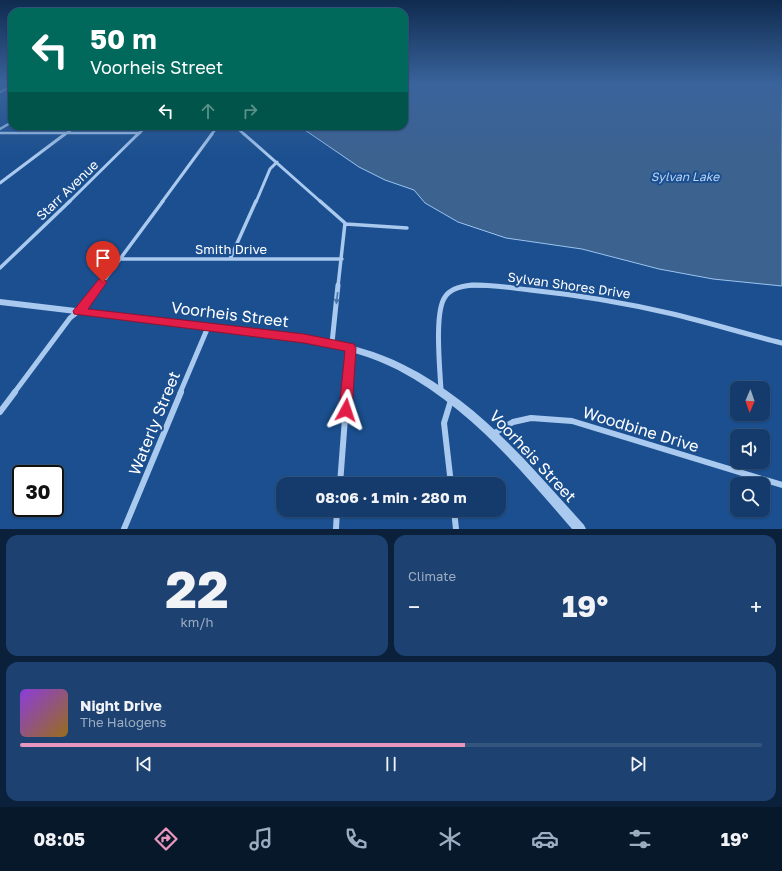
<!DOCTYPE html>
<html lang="en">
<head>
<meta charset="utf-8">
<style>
	body { margin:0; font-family:"Golos Text",sans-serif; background:#1d4271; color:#f1f3f6; height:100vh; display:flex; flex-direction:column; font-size:15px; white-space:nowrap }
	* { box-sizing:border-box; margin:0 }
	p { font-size:13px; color:#9dadc1 }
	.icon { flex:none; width:22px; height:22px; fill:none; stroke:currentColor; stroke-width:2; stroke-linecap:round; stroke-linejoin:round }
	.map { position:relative; height:529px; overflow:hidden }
	.sheet { display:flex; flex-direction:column; gap:6px; padding:6px; background:#0b203b; flex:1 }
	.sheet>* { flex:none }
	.hud { position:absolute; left:8px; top:8px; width:400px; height:122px; border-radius:12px; box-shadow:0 1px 3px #0004,0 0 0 1px #33557e; background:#00695c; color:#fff; overflow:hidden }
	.needle { width:26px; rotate:182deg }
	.controls { position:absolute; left:730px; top:381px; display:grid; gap:8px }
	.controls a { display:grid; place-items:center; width:40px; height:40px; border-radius:8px; background:#143b6b; box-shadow:0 1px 3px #0004,0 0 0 1px #33557e; font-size:20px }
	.speed { position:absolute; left:12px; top:465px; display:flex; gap:8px; font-size:20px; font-weight:700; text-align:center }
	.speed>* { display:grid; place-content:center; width:52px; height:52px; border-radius:50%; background:#143b6b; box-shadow:0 1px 3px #0004,0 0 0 1px #33557e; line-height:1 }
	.speed .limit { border:2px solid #111; border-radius:6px; background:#fff; color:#111 }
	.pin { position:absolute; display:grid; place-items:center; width:34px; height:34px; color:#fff; margin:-41px -17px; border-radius:50% 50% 50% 0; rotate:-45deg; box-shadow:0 0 4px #0007 }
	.pin .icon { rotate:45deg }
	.me { position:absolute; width:44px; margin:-22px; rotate:5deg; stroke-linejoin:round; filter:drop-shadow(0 0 3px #0008) }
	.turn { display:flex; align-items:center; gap:14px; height:84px; padding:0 16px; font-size:18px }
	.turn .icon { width:52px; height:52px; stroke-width:2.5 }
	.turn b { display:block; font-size:28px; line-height:34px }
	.lanes { display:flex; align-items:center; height:38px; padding:0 16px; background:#0003; justify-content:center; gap:20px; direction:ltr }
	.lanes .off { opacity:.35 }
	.big { font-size:30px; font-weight:700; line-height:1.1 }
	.sheet .card { flex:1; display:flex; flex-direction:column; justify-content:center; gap:6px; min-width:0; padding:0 14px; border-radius:12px; background:#1d4271 }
	.sheet .dial { align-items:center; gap:0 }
	.dial b { font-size:52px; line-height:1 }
	.song { display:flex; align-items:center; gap:12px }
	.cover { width:48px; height:48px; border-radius:6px; background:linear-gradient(135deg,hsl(270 70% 55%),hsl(40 70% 35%)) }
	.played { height:4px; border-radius:2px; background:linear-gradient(90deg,#e797bd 60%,#33557e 60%) }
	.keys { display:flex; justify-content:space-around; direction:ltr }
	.heat { display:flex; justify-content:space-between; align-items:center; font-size:22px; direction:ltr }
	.sheet .tiles { flex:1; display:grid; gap:6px; grid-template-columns:1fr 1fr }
	.card:last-child { grid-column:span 2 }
	.trip { position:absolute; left:276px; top:477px; width:230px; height:40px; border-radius:12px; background:#143b6b; box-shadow:0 1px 3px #0004,0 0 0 1px #33557e; font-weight:700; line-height:40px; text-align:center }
	.tab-bar { display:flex; height:64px; justify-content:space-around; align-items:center; background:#08182b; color:#9dadc1 }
	.tab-bar .icon { width:28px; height:28px }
	.tab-bar .current { color:#e797bd }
	.tab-bar b { font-size:18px; color:#f1f3f6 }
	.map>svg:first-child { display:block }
	.water { fill:#3c6290; stroke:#9cc4f0 }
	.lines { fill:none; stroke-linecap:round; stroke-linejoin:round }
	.minor-far4 { stroke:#a9c9ee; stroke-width:2.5 }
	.minor-far3 { stroke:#a9c9ee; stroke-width:3 }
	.minor-far2 { stroke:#a9c9ee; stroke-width:3.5 }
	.minor-far1 { stroke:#a9c9ee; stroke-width:5 }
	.minor { stroke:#a9c9ee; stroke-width:6 }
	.tertiary { fill:#a9c9ee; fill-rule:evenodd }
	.oneway { fill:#4674ac }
	.route { fill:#e11d48; stroke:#92132f }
	.labels { text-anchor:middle; stroke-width:4; stroke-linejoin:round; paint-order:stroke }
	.far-water-label { font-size:12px; font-style:italic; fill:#b5d3f5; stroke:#1b4f8f }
	.street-label { font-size:13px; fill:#fff; stroke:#1b4f8f }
	.near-street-label { font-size:16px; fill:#fff; stroke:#1b4f8f }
</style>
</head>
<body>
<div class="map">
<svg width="782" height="529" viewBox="0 0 782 529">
	<rect width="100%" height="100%" fill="#1b4f8f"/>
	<!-- water -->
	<path class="water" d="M 404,83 L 782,83 L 782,286 L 713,279 L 659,269 L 582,249 L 506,238 L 458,222 L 425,203 L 414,190 L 385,180 L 359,167 L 299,126 L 404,126 Z"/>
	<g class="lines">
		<!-- minor-far4 -->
		<path class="minor-far4" d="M 0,92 L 12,86
			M 235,126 L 245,135
			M 0,129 L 12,122
			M 0,133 L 140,133
			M 64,135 L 76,126
			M 137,135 L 147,126
			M 211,135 L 218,126"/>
		<!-- minor-far3 -->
		<path class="minor-far3" d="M 244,134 L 321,202
			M 0,183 L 65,134
			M 69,202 L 138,134
			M 162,202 L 212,134
			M 256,202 L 270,169 L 277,162"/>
		<!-- minor-far2 -->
		<path class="minor-far2" d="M 320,201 L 345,223 L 338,286
			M 346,224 L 407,228
			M 120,259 L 342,259
			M 230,259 L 256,201
			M 0,268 L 70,201
			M 100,286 L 163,201
			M 467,286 L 498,286"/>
		<!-- minor-far1 -->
		<path class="minor-far1" d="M 332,343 L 338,285
			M 441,390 C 440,370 434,312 445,297 C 450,288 463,286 472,285 C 491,284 510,288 530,290 C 578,295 626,303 673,314 C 710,323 746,334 782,343
			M 14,393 L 70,318 L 86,305 L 101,285
			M 180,393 L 208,327
			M 347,393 L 351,348"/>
		<!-- minor -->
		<path class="minor" d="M 451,400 L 444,423 L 451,484
			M 0,412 L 15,392
			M 493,434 L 513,422 L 531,418 L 572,421 L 782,485
			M 340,484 L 347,392
			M 454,510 L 456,529
			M 124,529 L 181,392
			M 336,529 L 337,510"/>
		<!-- tertiary -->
		<path class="tertiary" d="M 0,299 L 318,337 C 347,344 377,351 404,365 C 477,401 530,465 584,525 L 586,529 L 572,529 C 520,469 470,408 398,370 C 373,357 345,350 318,343 L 0,305 Z"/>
	</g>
	<!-- one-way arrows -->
	<defs><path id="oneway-solid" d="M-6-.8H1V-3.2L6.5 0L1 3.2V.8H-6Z"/></defs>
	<use class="oneway" href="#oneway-solid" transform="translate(337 298) rotate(97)"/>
	<!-- sky -->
	<linearGradient id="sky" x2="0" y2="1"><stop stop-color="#0f2b4f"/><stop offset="0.53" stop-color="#39639b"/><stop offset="1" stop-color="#39639b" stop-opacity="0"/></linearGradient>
	<rect width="782" height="157" fill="url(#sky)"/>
	<!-- route -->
	<path class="route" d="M 103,278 L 107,282 L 88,309 L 304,334 L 354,344 L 356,348 L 352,410 L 350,414 L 346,415 L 341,414 L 339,410 L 345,351 L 304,343 L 74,314 L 73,311 L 99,279 Z"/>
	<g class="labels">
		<!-- far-water labels -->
		<g class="far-water-label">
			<text x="685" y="181">Sylvan Lake</text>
		</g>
		<!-- street labels -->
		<g class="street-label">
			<text transform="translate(67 190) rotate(-44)" y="5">Starr Avenue</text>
			<text x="231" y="254">Smith Drive</text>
			<text transform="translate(569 285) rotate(8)" y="5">Sylvan Shores Drive</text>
		</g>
		<!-- near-street labels -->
		<g class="near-street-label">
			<text transform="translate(230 314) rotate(7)" y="6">Voorheis Street</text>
			<text transform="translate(154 423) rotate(-68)" y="6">Waterly Street</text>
			<text transform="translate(641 429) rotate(17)" y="6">Woodbine Drive</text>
			<text transform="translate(533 456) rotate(47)" y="6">Voorheis Street</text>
		</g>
	</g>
</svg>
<div class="controls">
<a><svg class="needle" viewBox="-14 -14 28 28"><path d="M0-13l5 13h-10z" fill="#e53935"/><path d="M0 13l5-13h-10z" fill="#9dadc1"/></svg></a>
<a><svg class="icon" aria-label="sound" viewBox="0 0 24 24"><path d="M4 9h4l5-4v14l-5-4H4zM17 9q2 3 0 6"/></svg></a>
<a><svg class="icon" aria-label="search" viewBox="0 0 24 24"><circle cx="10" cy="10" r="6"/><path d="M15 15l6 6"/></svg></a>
</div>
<div class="speed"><div class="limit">30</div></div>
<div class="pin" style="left:103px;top:282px;background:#d93025"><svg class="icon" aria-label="arrive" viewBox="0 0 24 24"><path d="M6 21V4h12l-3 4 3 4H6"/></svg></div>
<svg class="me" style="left:346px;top:410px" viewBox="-20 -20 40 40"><path d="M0-17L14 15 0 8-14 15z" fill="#e11d48" stroke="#fff" stroke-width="4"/></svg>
<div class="trip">08:06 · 1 min · 280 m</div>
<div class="hud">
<div class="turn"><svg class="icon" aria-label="left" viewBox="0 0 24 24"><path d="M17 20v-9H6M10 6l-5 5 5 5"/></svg><div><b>50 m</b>Voorheis Street</div></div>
<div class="lanes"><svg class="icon" aria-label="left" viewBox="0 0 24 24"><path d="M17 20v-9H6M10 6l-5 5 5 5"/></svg><svg class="icon off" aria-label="ahead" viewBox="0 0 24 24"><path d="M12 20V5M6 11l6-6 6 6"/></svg><svg class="icon off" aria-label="right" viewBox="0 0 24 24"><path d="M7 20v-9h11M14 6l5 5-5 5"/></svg></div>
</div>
</div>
<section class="sheet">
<div class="tiles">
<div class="card dial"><b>22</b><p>km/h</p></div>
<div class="card"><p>Climate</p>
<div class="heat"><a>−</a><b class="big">19°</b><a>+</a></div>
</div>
<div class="card">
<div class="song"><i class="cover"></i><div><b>Night Drive</b><p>The Halogens</p></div></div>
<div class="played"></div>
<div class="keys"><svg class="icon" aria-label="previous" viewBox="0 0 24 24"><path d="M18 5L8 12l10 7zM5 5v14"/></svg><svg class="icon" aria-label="pause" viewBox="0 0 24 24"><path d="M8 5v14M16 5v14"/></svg><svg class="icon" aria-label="next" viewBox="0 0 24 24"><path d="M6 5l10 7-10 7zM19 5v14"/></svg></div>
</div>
</div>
</section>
<nav class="tab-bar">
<b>08:05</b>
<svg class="icon current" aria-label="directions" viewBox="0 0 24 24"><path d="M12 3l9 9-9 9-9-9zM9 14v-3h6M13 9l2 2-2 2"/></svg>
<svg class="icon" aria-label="music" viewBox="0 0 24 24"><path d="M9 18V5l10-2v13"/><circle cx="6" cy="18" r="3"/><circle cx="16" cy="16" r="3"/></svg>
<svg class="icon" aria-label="phone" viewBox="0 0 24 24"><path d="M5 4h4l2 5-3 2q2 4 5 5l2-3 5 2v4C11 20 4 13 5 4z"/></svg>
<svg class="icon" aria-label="climate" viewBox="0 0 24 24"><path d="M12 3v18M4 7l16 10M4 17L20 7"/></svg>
<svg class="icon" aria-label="car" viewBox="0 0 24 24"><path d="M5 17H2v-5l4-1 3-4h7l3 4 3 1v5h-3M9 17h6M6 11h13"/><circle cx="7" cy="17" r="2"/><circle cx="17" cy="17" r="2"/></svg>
<svg class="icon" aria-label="filters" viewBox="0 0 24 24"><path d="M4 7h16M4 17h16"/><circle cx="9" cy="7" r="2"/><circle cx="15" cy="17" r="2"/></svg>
<b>19°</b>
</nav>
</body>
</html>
